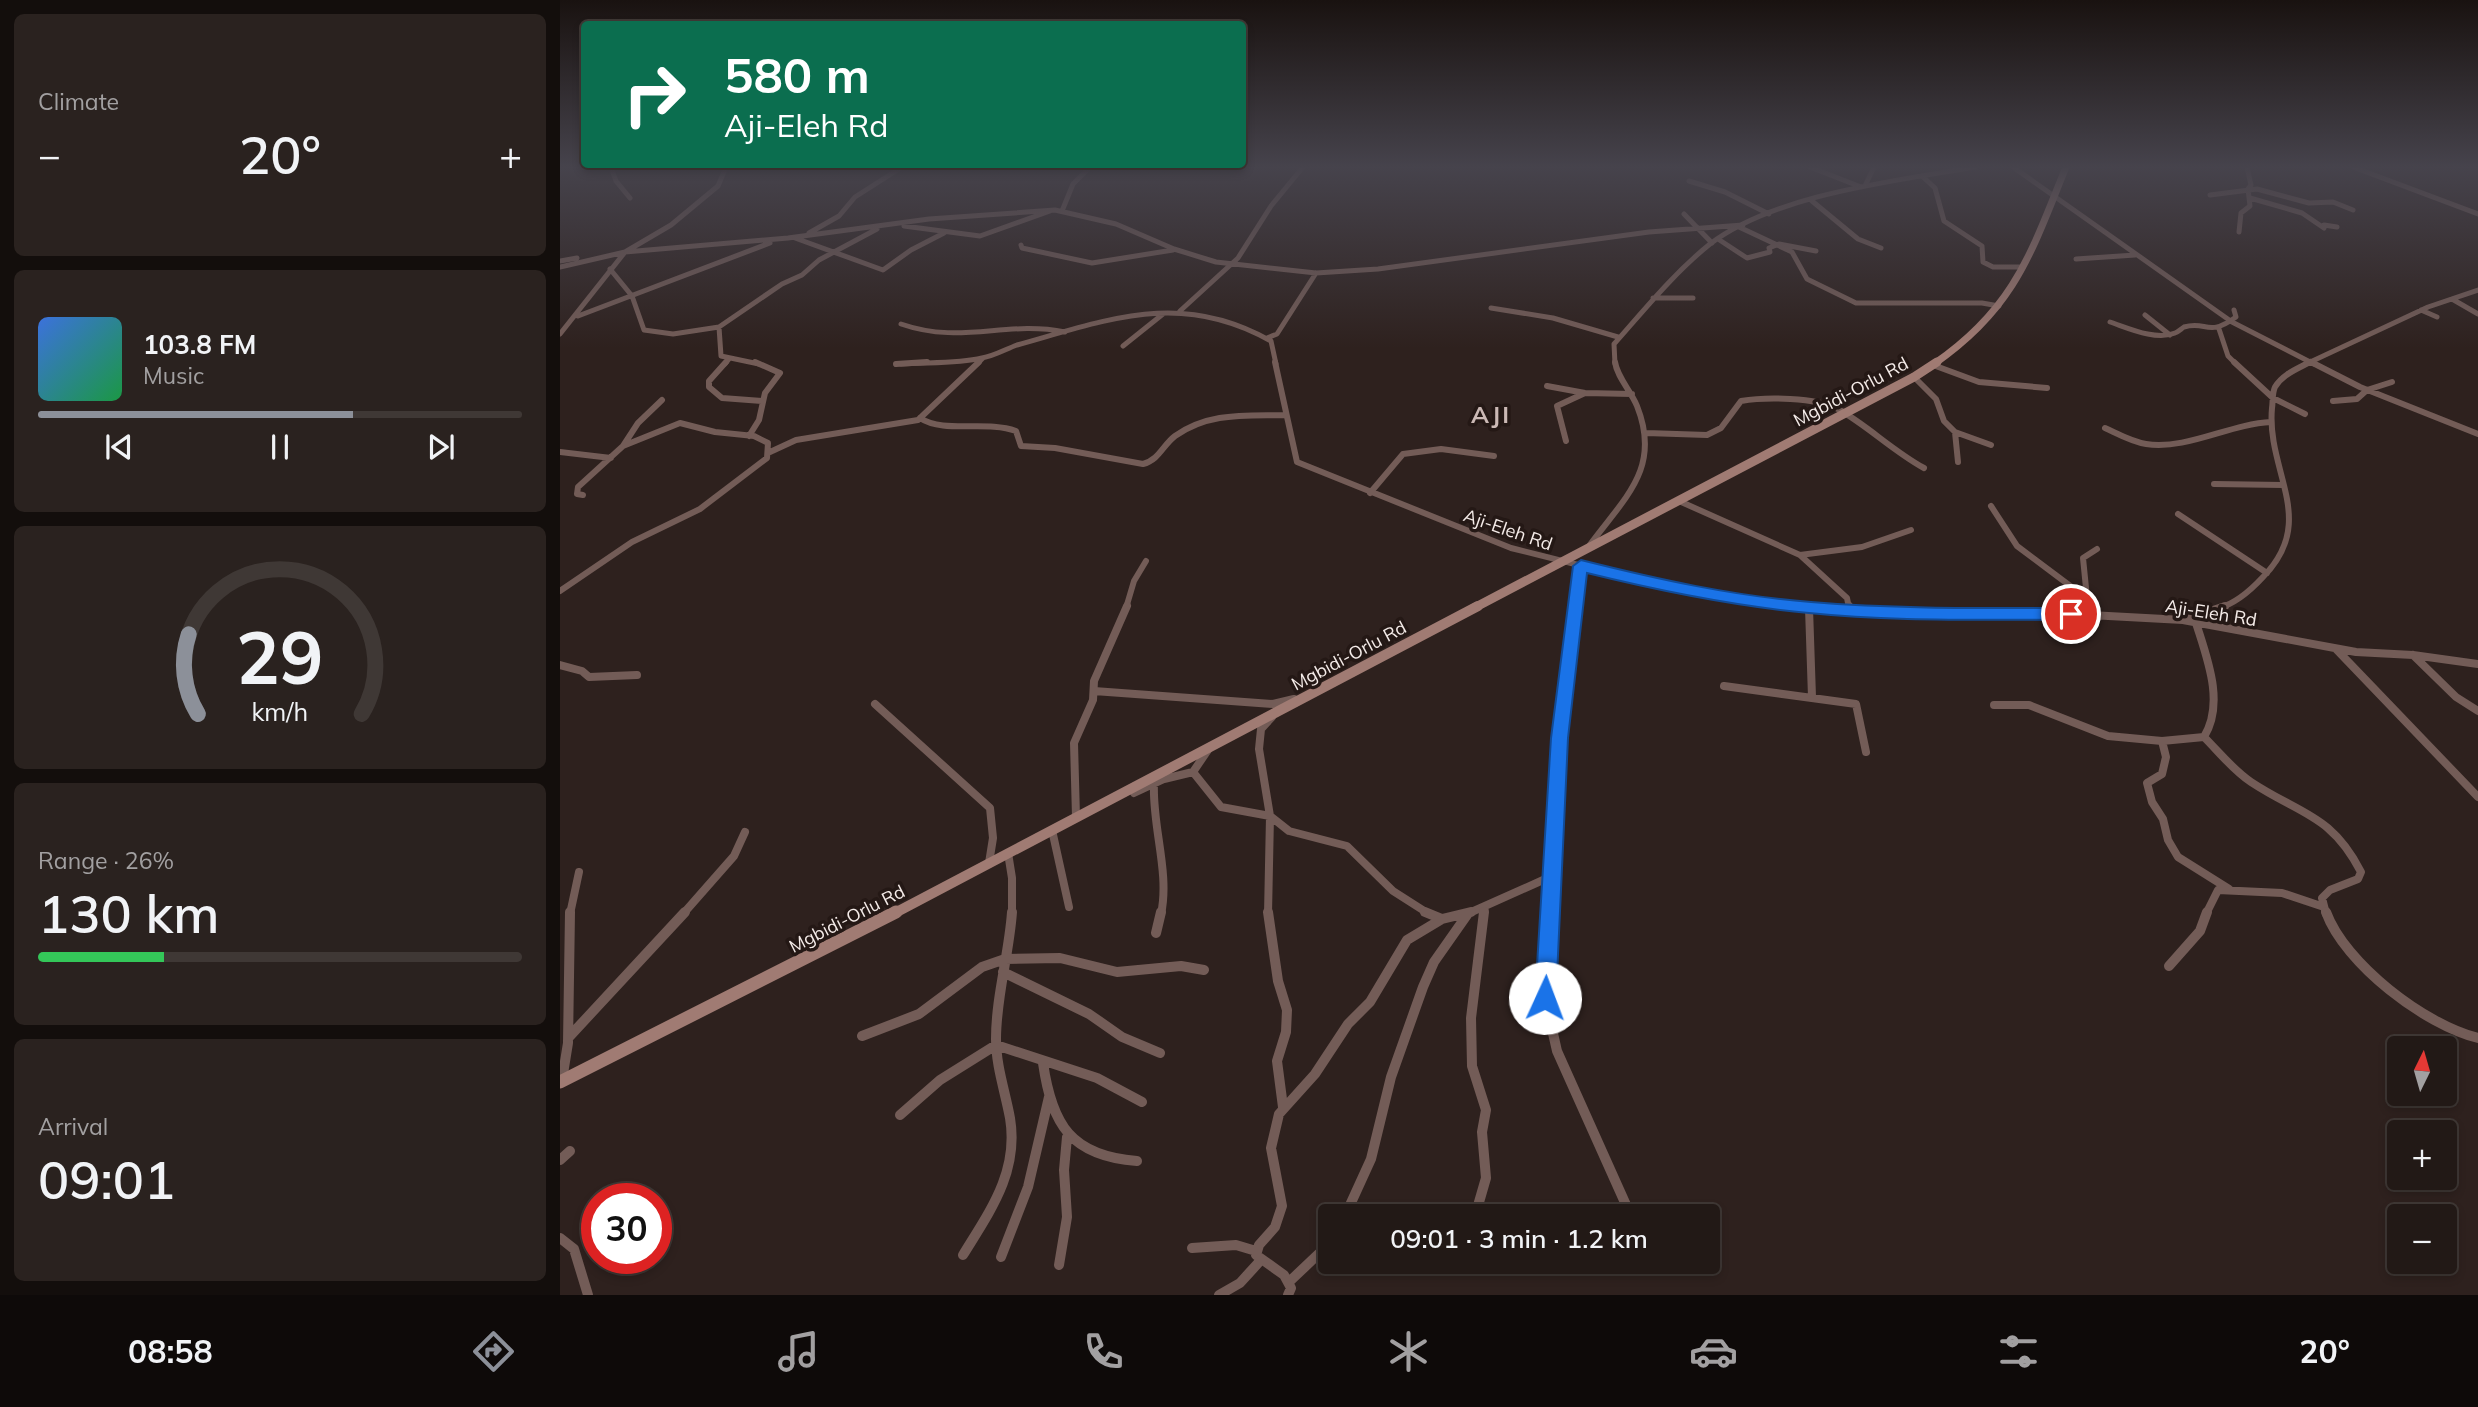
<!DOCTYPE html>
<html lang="en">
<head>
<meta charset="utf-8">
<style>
	body { margin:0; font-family:Mulish,sans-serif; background:#2a221f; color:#f1f3f6; height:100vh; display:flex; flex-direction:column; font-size:26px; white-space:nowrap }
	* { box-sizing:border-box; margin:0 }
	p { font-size:23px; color:#a2a0a1 }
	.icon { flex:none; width:38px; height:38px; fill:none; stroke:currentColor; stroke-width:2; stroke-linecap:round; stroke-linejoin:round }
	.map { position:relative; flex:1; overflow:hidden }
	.panel { display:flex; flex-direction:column; gap:14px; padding:14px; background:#130e0c; width:560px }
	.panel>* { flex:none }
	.banner { position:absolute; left:21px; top:21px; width:665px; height:147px; border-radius:7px; box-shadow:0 4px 10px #0003,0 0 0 2px #3f3835; background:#0b6e4f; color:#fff; overflow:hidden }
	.needle { width:46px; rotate:5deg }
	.buttons { position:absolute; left:1827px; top:1036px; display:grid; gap:14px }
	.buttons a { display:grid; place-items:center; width:70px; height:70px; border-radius:7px; background:#221916; box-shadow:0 4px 10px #0003,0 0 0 2px #3f3835; font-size:35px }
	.speed { position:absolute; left:21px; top:1183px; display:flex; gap:14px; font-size:35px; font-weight:700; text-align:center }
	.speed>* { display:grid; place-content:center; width:91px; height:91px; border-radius:50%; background:#221916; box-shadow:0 4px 10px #0003,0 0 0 2px #3f3835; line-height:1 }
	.speed .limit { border:10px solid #d22; background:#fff; color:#111 }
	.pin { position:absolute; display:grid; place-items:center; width:60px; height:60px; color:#fff; margin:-30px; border:4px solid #fff; border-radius:50%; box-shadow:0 2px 7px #0007 }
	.me { position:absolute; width:77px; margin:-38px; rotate:2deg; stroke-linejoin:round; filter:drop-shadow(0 0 5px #0008) }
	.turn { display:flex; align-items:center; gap:24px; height:147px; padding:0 28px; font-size:32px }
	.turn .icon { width:91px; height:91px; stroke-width:2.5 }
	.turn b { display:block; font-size:49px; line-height:60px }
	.big { font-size:52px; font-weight:600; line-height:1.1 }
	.panel .widget { flex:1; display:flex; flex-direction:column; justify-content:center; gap:10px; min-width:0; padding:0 24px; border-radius:10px; background:#2a221f }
	.panel .dial { align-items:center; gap:0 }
	.dial svg { height:182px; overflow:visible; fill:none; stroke:#3f3835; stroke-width:7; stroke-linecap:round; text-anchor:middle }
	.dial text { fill:#f1f3f6; stroke:none }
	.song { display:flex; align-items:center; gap:21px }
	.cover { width:84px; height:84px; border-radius:10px; background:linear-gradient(135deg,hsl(220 70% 55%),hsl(140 70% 35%)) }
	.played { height:7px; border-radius:4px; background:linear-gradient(90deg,#8c9099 65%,#3f3835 65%) }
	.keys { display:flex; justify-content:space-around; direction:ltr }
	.heat { display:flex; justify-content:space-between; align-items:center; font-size:38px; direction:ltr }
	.charge { height:10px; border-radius:5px; background:linear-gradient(90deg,#34c759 26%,#3f3835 0) }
	.trip { position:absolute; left:758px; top:1204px; width:402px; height:70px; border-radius:7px; background:#221916; box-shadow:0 4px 10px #0003,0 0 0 2px #3f3835; font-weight:600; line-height:70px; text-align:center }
	.dock { display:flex; height:112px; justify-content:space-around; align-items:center; background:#0e0a09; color:#a2a0a1 }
	.dock .icon { width:49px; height:49px }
	.dock .current { color:#8c9099 }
	.dock b { font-size:32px; color:#f1f3f6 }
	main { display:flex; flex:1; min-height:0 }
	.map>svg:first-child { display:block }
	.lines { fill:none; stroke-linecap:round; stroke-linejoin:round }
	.minor-far3 { stroke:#735c57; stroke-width:5 }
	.minor-far2 { stroke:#735c57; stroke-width:6 }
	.minor-far1 { stroke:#735c57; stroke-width:8 }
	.minor { stroke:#735c57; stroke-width:10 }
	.tertiary { stroke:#735c57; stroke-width:5 }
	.secondary-far3 { stroke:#a07b73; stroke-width:7 }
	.secondary-far2 { stroke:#a07b73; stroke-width:9 }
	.secondary-far1 { stroke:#a07b73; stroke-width:10 }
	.secondary { stroke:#a07b73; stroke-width:13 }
	.route { fill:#1a73e8; stroke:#114b97; stroke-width:2 }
	.labels { text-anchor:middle; stroke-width:7; stroke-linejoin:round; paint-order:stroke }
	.street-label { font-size:18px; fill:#f5ece9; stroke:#241815 }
	.district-label { font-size:24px; font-weight:bold; letter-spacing:2px; fill:#cbb9b5; stroke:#241815 }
</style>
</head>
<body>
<main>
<section class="panel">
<div class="widget"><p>Climate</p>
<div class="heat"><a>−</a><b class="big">20°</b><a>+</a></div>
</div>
<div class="widget">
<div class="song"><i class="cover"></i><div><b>103.8 FM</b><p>Music</p></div></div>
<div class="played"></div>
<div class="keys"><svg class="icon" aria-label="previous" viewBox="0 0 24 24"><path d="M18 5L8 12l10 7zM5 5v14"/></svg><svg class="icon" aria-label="pause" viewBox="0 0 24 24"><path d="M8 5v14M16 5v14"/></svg><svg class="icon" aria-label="next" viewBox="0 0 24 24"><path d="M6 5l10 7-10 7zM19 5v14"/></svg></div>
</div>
<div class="widget dial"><svg viewBox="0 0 100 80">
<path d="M14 69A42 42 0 1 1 86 69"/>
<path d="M14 69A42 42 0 0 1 10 34" stroke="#8c9099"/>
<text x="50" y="56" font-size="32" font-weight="700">29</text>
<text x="50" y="72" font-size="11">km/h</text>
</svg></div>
<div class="widget"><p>Range · 26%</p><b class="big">130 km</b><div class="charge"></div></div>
<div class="widget"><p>Arrival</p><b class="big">09:01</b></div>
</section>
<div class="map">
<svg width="1918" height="1295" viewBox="0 0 1918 1295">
	<rect width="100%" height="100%" fill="#2e211e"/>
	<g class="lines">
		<!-- minor-far3 -->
		<path class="minor-far3" d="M 51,167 L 56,181 L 70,198
			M 1250,167 L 1301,187
			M 1453,167 L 1672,322 L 1754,364
			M 1362,176 L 1375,188 L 1384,221 L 1422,246 L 1423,262 L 1433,267 L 1463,267
			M 1129,181 L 1165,192 L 1209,214
			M 1305,186 L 1314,167
			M 1650,195 L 1697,189 L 1749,203 L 1773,202 L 1793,210
			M 1690,198 L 1742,213 L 1764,228
			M 1252,201 L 1298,239 L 1321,248
			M 502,211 L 513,184 L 530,167
			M 1124,214 L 1152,243
			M 1764,225 L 1777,227
			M 344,226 L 420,236 L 490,211
			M 1179,227 L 1232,252 L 1247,279 L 1296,303 L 1422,303 L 1439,306
			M 1679,232 L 1681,213 L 1690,206 L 1688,189 L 1691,185 L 1687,167
			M 249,233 L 279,216 L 295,197 L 342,167
			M 235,238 L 323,270 L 351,250 L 384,233
			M 1158,239 L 1187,258 L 1210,252 L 1209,248 L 1219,244 L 1256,251
			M 461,245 L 462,248 L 532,263 L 613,250
			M 1516,259 L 1575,255
			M 0,261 L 17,258
			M 0,267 L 65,252 L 111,225 L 158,186 L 166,167
			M 50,269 L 72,296 L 84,330 L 113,334 L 159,327 L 222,284 L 242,275 L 259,260 L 317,229
			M 1093,298 L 1133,298
			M 1892,299 L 1918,314
			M 931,308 L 993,318 L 1058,337
			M 1861,310 L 1877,317
			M 620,311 L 678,258 L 711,206 L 743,167
			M 1585,315 L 1610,335
			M 18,316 L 210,243
			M 1550,322 C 1568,328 1596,341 1615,333 C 1618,332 1621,329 1624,327 C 1647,320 1647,338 1676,317 L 1674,310
			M 341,324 C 401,345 446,320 505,332
			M 159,327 L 161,356 L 199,364
			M 1659,329 L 1668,356 L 1676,364
			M 0,334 L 65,252 L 228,238 L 369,219 L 495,210 L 556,224 L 614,249 L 656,262 L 756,273 L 818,269 L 1089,232 L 1183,225
			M 707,338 L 717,334 L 756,273
			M 563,346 L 603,314
			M 165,364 L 169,359
			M 341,364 C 367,362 397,364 422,358 C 434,356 446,349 457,345 C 550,319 621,290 711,341 L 716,364
			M 417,364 L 423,358
			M 1055,364 L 1054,344 C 1085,309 1114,273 1150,244 C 1216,194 1335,181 1415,167
			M 1746,364 L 1868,307 L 1918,290"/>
		<!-- minor-far2 -->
		<path class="minor-far2" d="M 166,362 L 149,381 L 149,387 L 162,398 L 202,401
			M 715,362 L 737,462 L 951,548 L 1118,590 L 1261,608
			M 1674,362 L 1713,398 L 1745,414
			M 1751,362 L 1800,387 L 1918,434
			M 336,364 L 367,362
			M 1373,365 L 1419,382 L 1487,388
			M 1354,377 L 1376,399 L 1384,421 L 1395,432 L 1431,445
			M 987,386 L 1025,393 L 1072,394
			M 1773,401 L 1797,399 L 1807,390 L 1832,382
			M 360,418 C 384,434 426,420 456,431 L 461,446 L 495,448 L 583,464 C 599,460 603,445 615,436 C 649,412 685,416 725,415
			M 1545,428 C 1558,434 1572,442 1586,444 C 1628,450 1669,424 1711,422
			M 1395,432 L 1398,462
			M 1086,433 L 1147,435 L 1161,428 L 1181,401 C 1205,397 1256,397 1278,409 C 1308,426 1333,451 1364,468
			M 189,436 L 199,420 L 205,393 L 220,373 L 195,362
			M 1006,441 L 997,406 L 1025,393
			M 0,452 L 51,458
			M 210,452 L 236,440 L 358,420 L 419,362
			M 1654,484 L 1723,485
			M 810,493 L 843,454 L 881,449 L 934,456
			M 23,495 L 17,494 L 18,487 L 63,446 L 78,423 L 102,400
			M 1119,501 L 1240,555 L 1287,598 L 1289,608
			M 1431,506 L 1457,546 L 1529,600 L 1533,608
			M 1618,514 L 1707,573
			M 1029,546 C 1064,498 1102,469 1077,406 C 1071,391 1057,377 1055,362
			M 1240,555 L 1302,547 L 1351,530
			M 0,591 L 72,542 L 140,509 L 207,458 L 208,443 L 194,436 L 155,432 L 120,423 L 63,446
			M 1527,598 L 1523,558 L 1537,549
			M 566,608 L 574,581 L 586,561
			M 1016,608 L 1021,566
			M 1659,608 C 1677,603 1691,590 1703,577 C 1759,520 1706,472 1712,408 C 1713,402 1712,393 1715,387 C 1723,374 1737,369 1750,362"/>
		<!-- minor-far1 -->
		<path class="minor-far1" d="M 1242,606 L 1290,611 L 1511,614 L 1623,620 L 1796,652 L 1853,655 L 1918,664
			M 1289,606 L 1290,611
			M 1532,606 L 1538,617
			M 1249,608 L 1252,697
			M 1623,620 L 1665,606
			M 1636,623 C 1647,658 1665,703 1644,737 C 1659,752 1673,770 1691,782 C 1741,815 1771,814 1801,872 L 1798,879 L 1770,890 L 1762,898 L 1766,914
			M 1776,649 L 1918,797
			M 1853,655 L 1896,697 L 1918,711
			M 0,665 L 22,671 L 29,677 L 77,675
			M 1164,686 L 1296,704 L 1306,752
			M 534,691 L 713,704 L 734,699
			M 315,704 L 430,808 L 433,838 L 429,863
			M 1434,705 L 1469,705 L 1548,736 L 1602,741
			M 1644,737 L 1602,741 L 1606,757 L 1602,774 L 1587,783 L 1592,802 L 1603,819 L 1608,840 L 1618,857 L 1669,889
			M 650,747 L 633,772 L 661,807 L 710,816 L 729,831 L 787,846 L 833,891 L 869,914
			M 594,784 C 592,826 610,873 601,914
			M 574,793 L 604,779 L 633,772
			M 516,817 L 514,743 L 533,700 L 534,681 L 567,606
			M 492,830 L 509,907
			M 448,853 L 452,878 L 452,914
			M 10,914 L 19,872
			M 123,914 L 174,856 L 185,832
			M 708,914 L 710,816 L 699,749 L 701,729 L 712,717
			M 907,914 L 992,876
			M 924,914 L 925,906
			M 990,914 L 999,738 L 1016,606
			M 1646,914 L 1658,890 L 1722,893 L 1764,907"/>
		<!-- minor -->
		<path class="minor" d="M 708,912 L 718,981 L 727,1010 L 726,1032 L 717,1061 L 723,1107
			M 865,912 L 882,919
			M 990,912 L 985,998 L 997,1051 L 1071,1216
			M 1766,912 C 1785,964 1865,1025 1918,1038
			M 596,933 L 601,912
			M 1609,966 L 1640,931 L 1647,912
			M 443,972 L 529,1014 L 562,1037 L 600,1053
			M 302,1036 L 359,1014 L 422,967 L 445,959 L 500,958 L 557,972 L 621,966 L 644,970
			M 9,1037 L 125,912
			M 483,1063 C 492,1125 511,1156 577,1161
			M 2,1080 L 8,1043 L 10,912
			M 340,1115 L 380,1080 L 436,1045 L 537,1078 L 582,1102
			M 0,1160 L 10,1151
			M 785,1216 L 811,1159 L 831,1077 L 863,987 L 874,962 L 907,915
			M 915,1216 L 926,1178 L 922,1132 L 926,1110 L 912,1066 L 911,1018 L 924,912
			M 0,1238 L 14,1249 L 28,1295
			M 632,1248 L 676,1245 L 696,1251
			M 403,1255 C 430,1211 459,1172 450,1118 C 445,1091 436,1066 436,1039 C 436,996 449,955 452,912
			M 441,1257 L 468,1187 L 489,1097
			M 908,1262 L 908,1266
			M 1094,1262 L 1098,1269
			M 499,1265 L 507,1217 L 504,1170 L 507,1137
			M 729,1282 L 770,1243
			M 659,1295 L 680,1283 L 700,1261
			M 728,1295 L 731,1288 L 724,1275 L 696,1255 L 699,1245 L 715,1227 L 722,1206 L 711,1148 L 719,1114 L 755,1074 L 788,1024 L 810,1002 L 847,940 L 882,919 L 911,912"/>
		<!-- tertiary -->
		<path class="tertiary" d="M 1793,167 L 1918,214"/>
		<!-- secondary-far3 -->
		<path class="secondary-far3" d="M 1374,364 C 1455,308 1471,253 1506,167"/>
		<!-- secondary-far2 -->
		<path class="secondary-far2" d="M 914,608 L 1354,377 L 1377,362"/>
		<!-- secondary-far1 -->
		<path class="secondary-far1" d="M 333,914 L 918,606"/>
		<!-- secondary -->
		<path class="secondary" d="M 0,1082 L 336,912"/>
	</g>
	<!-- sky -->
	<linearGradient id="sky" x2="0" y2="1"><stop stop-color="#191210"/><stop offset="0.48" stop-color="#46434c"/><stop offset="1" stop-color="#46434c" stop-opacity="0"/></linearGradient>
	<rect width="1918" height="348" fill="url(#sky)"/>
	<!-- route -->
	<path class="route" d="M 1021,560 C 1097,579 1173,596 1251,602 C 1337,609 1424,608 1511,608 L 1519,614 L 1511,620 C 1424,619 1336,622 1249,613 C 1173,606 1100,591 1027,573 L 1008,738 L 996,998 L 993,1005 L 985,1008 L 978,1005 L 975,998 L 991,738 L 1013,566 Z"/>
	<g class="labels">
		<!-- street labels -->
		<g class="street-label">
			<text transform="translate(1291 392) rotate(-28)" y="6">Mgbidi-Orlu Rd</text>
			<text transform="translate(948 530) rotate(19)" y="6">Aji-Eleh Rd</text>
			<text transform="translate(1651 613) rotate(9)" y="6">Aji-Eleh Rd</text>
			<text transform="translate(789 656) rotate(-28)" y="6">Mgbidi-Orlu Rd</text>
			<text transform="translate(287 919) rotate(-27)" y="6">Mgbidi-Orlu Rd</text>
		</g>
		<!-- district labels -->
		<g class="district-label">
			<text x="931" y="423">AJI</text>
		</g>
	</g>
</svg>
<div class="buttons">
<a><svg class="needle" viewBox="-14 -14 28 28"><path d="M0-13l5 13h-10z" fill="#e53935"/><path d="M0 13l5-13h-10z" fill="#a2a0a1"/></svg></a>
<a>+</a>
<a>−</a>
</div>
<div class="speed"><div class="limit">30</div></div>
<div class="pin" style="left:1511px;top:614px;background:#d93025"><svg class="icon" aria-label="arrive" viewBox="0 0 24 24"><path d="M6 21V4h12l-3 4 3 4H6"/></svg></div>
<svg class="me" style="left:985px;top:998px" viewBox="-20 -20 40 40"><circle r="19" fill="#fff"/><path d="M0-13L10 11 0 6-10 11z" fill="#1a73e8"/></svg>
<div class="trip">09:01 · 3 min · 1.2 km</div>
<div class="banner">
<div class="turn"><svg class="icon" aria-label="right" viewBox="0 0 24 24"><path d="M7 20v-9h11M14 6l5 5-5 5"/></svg><div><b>580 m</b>Aji-Eleh Rd</div></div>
</div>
</div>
</main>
<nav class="dock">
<b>08:58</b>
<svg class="icon current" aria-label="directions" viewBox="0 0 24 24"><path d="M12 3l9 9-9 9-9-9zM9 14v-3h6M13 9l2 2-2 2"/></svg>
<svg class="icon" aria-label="music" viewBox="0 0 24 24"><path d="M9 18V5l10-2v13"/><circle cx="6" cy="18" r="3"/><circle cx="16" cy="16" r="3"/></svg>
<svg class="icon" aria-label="phone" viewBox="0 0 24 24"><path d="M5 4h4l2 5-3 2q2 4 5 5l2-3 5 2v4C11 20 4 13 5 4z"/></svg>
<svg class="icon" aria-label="climate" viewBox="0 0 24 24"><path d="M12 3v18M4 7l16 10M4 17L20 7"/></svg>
<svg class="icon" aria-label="car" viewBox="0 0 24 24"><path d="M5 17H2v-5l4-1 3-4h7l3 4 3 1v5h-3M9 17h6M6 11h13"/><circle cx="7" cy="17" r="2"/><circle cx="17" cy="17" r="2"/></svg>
<svg class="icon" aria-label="filters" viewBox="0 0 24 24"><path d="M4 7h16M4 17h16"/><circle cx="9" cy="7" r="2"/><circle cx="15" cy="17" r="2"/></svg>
<b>20°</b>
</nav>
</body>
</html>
